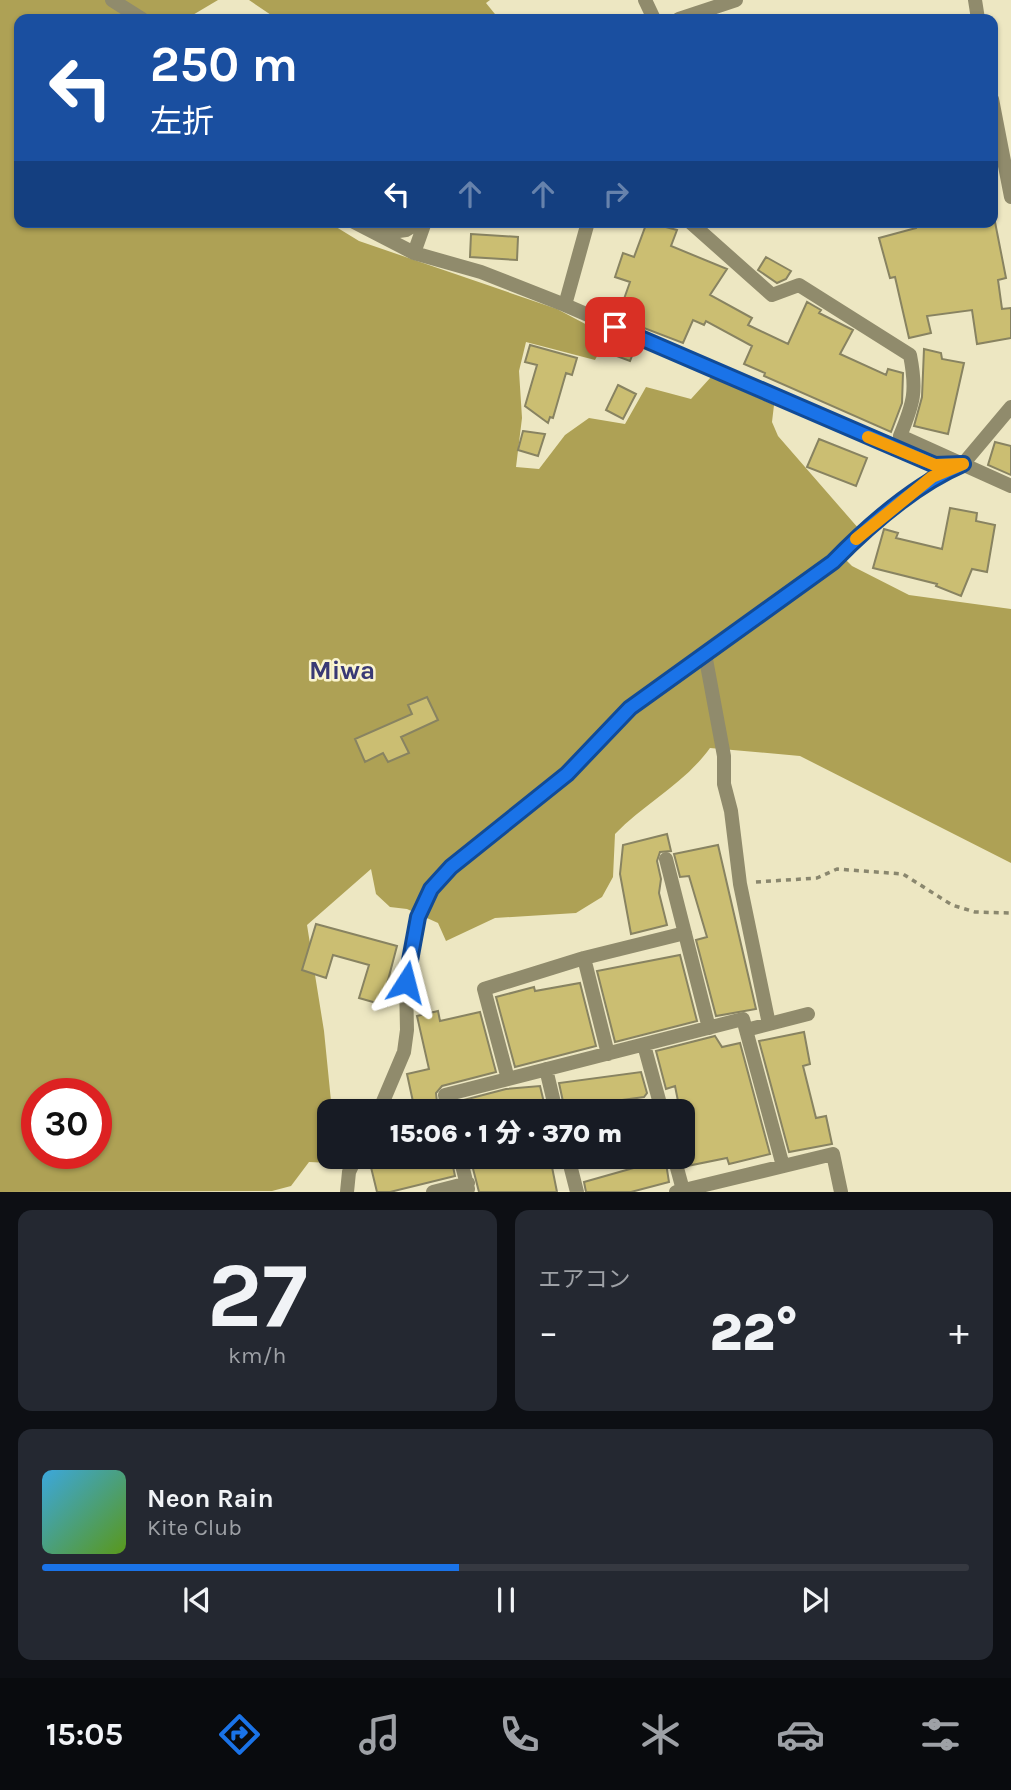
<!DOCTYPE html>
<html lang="ja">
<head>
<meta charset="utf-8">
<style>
	body { margin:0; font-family:Karla,"Noto Sans JP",sans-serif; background:#242831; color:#f1f3f6; height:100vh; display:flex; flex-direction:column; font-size:26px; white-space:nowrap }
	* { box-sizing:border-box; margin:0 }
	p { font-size:23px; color:#9ea1a6 }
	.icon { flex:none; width:38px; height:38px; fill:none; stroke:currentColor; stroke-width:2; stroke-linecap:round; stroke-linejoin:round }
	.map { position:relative; height:1192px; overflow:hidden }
	.sheet { display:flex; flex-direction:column; gap:18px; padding:18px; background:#0d0f14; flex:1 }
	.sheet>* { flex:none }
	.hud { position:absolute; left:14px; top:14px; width:984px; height:214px; border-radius:14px; box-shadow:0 2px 5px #0004; background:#1a4fa0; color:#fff; overflow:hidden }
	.speed { position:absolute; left:21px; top:1078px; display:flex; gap:14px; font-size:35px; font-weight:700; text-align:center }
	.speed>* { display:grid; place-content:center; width:91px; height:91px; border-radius:50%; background:#171b24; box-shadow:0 2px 5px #0004; line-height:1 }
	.speed .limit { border:10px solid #d22; background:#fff; color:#111 }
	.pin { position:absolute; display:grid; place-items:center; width:60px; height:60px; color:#fff; margin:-30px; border-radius:14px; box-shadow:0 4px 10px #0006 }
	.me { position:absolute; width:77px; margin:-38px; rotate:9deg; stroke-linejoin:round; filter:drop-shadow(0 0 5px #0008) }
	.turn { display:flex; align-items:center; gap:24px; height:147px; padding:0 21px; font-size:32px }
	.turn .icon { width:91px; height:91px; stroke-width:2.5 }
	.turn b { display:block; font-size:49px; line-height:60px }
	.lanes { display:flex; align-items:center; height:66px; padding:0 21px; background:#0003; justify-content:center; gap:35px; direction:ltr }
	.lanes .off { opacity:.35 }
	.big { font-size:52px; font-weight:800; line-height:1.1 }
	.sheet .widget { flex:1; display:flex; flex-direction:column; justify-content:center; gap:10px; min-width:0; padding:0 24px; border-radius:14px; background:#242831 }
	.sheet .dial { align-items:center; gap:0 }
	.dial b { font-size:91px; line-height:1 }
	.song { display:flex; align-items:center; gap:21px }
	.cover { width:84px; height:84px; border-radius:10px; background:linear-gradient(135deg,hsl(200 70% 55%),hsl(90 70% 35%)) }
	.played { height:7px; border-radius:4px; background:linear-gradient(90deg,#1a73e8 45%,#363941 45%) }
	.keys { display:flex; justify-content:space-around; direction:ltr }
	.heat { display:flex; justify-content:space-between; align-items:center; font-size:38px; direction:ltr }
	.sheet .tiles { flex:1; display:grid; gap:18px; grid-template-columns:1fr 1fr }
	.widget:last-child { grid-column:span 2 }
	.trip { position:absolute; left:317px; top:1099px; width:378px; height:70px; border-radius:14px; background:#171b24; box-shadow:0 2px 5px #0004; font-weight:800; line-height:70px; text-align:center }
	.dock { display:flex; height:112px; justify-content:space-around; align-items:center; background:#090b0e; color:#9ea1a6 }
	.dock .icon { width:49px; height:49px }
	.dock .active { color:#1a73e8 }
	.dock b { font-size:32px; color:#f1f3f6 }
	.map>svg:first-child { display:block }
	.forest { fill:#aea155; fill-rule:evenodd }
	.building { fill:#cbbe72; stroke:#888361; stroke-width:2 }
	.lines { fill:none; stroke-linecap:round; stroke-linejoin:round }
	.path { stroke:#8a876e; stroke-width:3.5; stroke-dasharray:5 5; stroke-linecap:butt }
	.street { stroke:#908b6c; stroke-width:14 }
	.route-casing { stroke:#114b97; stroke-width:18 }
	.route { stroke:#1a73e8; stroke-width:12 }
	.slow { stroke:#f59e0b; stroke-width:12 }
	.labels { text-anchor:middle; stroke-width:5; stroke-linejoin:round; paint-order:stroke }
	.quarter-label { font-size:26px; font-weight:bold; fill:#393975; stroke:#faf4cf }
</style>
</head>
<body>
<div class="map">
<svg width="1011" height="1192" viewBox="0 0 1011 1192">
	<rect width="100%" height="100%" fill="#ede7c2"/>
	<!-- forest -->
	<path class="forest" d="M 0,0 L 218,0 L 186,19 L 19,19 L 19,222 L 328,222 L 359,241 L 557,309 L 608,336 L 595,360 L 526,342 L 519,371 L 522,418 L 516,467 L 539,469 L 565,435 L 589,418 L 625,424 L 646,387 L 691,399 L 711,377 L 774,405 L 772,422 L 778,436 L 859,529 L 836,550 L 852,566 L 909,595 L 1011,609 L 1011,863 L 800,756 L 710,748 C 684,784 645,803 615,834 L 613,877 L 602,897 L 576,913 L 495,918 L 446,941 L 438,923 L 407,909 L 390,907 L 376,894 L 371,869 L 307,925 L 324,1031 L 332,1111 L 329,1111 L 329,1157 L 337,1157 L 332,1163 L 309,1162 L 291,1186 L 272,1191 L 0,1192 ZM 37,1094 L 96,1094 L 96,1153 L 37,1153 Z
		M 249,0 L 490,0 L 486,3 L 499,19 L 277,19 Z"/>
	<!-- building -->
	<path class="building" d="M 647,222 L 677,230 L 671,246 L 727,269 L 710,295 L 752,318 L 748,325 L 788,344 L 807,302 L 821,310 L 819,313 L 853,330 L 840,354 L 886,375 L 888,369 L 903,373 L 902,403 L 891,432 L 764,376 L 765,373 L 744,364 L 752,346 L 706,321 L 704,325 L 693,320 L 683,343 L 623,320 L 625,315 L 619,313 L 630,282 L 615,277 L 623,253 L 634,257 Z
		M 915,222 L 995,222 L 1006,278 L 998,280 L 1002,309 L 1011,308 L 1011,338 L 977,344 L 972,310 L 927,316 L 931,333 L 909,338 L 895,277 L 890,278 L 879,238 L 916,228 Z
		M 471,234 L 518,237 L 517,260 L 470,257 Z
		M 766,257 L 791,271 L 786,279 L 777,283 L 758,270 Z
		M 617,338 L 636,346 L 630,361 L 611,354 Z
		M 530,345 L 577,358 L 572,375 L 566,373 L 553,418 L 550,417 L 548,423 L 525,406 L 537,365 L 525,362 Z
		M 924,349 L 941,353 L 942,359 L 964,363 L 948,434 L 914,426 L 922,397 Z
		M 618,385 L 636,394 L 623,419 L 606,410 Z
		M 523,431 L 545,434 L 538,456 L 518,450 Z
		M 819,439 L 867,458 L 856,486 L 807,467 Z
		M 995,442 L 1011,446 L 1011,475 L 988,465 Z
		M 950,508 L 977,513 L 976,521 L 995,525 L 987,572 L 972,569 L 961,596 L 936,586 L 937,584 L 873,568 L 884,529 L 898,533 L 896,538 L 942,549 Z
		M 427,697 L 438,720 L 401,737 L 409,753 L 388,762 L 383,753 L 365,762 L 355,739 L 412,714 L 408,705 Z
		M 667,834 L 671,851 L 660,852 L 657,861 L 661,879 L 659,893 L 667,925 L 631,934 L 620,874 L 623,845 Z
		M 718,845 L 756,1009 L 716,1016 L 696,940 L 707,937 L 689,876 L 680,877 L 674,854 Z
		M 316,924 L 397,946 L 387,984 L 392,986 L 387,1006 L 359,998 L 369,965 L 333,955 L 326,978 L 302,970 Z
		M 680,955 L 697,1021 L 615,1042 L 597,971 Z
		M 580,983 L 596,1046 L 515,1067 L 496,997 L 534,987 L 535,991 Z
		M 438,1011 L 440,1021 L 480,1012 L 496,1072 L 442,1086 L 436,1093 L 438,1111 L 415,1111 L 407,1074 L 429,1069 L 417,1016 Z
		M 804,1032 L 810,1064 L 803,1066 L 816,1118 L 826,1116 L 832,1144 L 789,1152 L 759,1041 Z
		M 715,1036 L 722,1047 L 740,1043 L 770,1154 L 729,1164 L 727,1158 L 687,1166 L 682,1153 L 682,1142 L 686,1141 L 682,1111 L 680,1111 L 675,1086 L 666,1089 L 656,1051 Z
		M 641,1072 L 647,1093 L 644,1097 L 615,1101 L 584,1111 L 565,1111 L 559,1083 Z
		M 540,1086 L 546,1111 L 457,1111 L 456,1102 L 506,1089 Z
		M 379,1157 L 451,1157 L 455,1176 L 390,1192 L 377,1192 L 369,1159 Z
		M 470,1157 L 550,1157 L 557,1192 L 479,1192 Z
		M 642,1157 L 665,1157 L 669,1182 L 631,1192 L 586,1192 L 584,1182 L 644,1165 Z"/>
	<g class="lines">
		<!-- path -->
		<path class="path" d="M 756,882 L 817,878 L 837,869 L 903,874 L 952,905 L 975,912 L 1011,913"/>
		<!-- street -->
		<path class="street" d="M 112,0 L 142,19
			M 645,0 L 654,19
			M 975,0 L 978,19
			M 679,19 L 736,0
			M 992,99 L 1011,197
			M 354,222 L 414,253 L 481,272 L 565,305 L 935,465 L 954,465
			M 690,222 L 772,295 L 799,285 L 910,355 C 917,391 914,402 900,436 L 1011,486
			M 377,234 L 406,230 L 419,222
			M 414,253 L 425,222
			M 565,305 L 588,222
			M 705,654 L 724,756 L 724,784 L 731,811 L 740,884 L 769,1024
			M 666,859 L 709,1028
			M 746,1030 L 808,1014
			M 644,1045 L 662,1111
			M 608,1054 L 584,958 L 685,933
			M 546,1069 L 556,1111
			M 508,1079 L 484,989 L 584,958
			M 379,1111 L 404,1052 L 407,1030 L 406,982 L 413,938 L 418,917 L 431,889 L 451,867 L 567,774 L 630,708 L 833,562 L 854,541 L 932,477 L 963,464 L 1011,407
			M 448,1111 L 445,1095 L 743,1019 L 783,1166
			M 460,1157 L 468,1189
			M 568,1157 L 577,1192
			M 674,1157 L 683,1190
			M 347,1192 L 349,1172 L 356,1157
			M 433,1192 L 468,1183
			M 676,1192 L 833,1154 L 841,1192"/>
	</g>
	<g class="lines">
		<defs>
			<path id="route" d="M 406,982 L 418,917 L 431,889 L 451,867 L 567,774 L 630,708 L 833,562 C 870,524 914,485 963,464 L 935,465 L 615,327"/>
		</defs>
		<!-- route casing -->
		<use href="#route" class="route-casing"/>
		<!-- route -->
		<use href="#route" class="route"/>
		<!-- slow -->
		<path class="slow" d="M 856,539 L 932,477 L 963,464 L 935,465 L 868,437"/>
	</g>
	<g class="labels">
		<!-- quarter labels -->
		<g class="quarter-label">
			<text x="342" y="679">Miwa</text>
		</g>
	</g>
</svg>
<div class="speed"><div class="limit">30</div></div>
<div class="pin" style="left:615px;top:327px;background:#d93025"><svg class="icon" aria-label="arrive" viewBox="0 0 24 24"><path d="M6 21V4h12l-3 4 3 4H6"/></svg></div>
<svg class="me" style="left:406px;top:982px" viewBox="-20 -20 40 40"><path d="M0-17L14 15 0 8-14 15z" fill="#1a73e8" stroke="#fff" stroke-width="4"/></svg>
<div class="trip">15:06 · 1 分 · 370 m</div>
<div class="hud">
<div class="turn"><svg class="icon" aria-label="left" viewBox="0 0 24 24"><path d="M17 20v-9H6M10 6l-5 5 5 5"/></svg><div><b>250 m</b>左折</div></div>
<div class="lanes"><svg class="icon" aria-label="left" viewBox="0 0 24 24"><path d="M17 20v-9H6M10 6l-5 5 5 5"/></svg><svg class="icon off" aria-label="ahead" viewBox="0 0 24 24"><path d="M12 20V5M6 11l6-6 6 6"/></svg><svg class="icon off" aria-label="ahead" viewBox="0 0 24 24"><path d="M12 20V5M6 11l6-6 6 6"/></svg><svg class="icon off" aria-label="right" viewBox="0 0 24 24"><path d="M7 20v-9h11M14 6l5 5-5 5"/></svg></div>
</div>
</div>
<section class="sheet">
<div class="tiles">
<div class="widget dial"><b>27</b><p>km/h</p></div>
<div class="widget"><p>エアコン</p>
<div class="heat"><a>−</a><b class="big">22°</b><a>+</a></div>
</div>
<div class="widget">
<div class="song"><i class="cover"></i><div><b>Neon Rain</b><p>Kite Club</p></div></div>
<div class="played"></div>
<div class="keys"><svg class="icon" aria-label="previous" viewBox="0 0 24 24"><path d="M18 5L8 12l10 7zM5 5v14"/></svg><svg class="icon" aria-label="pause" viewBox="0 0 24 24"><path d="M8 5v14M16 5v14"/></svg><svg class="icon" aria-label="next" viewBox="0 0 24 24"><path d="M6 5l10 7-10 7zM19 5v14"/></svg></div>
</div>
</div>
</section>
<nav class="dock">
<b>15:05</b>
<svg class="icon active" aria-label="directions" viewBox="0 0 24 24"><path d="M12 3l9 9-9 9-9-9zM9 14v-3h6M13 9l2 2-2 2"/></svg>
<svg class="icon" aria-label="music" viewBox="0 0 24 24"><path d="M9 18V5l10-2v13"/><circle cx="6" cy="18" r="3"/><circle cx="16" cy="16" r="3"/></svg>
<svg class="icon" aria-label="phone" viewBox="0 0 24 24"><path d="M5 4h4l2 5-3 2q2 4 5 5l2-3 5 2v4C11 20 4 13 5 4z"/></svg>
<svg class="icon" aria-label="climate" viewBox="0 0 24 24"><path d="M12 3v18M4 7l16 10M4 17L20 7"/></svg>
<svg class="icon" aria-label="car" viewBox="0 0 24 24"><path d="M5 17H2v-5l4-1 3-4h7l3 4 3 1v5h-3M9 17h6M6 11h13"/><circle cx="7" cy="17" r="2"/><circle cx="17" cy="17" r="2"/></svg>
<svg class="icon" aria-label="filters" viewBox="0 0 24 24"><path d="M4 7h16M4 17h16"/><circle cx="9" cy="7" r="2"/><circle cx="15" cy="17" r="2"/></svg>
</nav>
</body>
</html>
